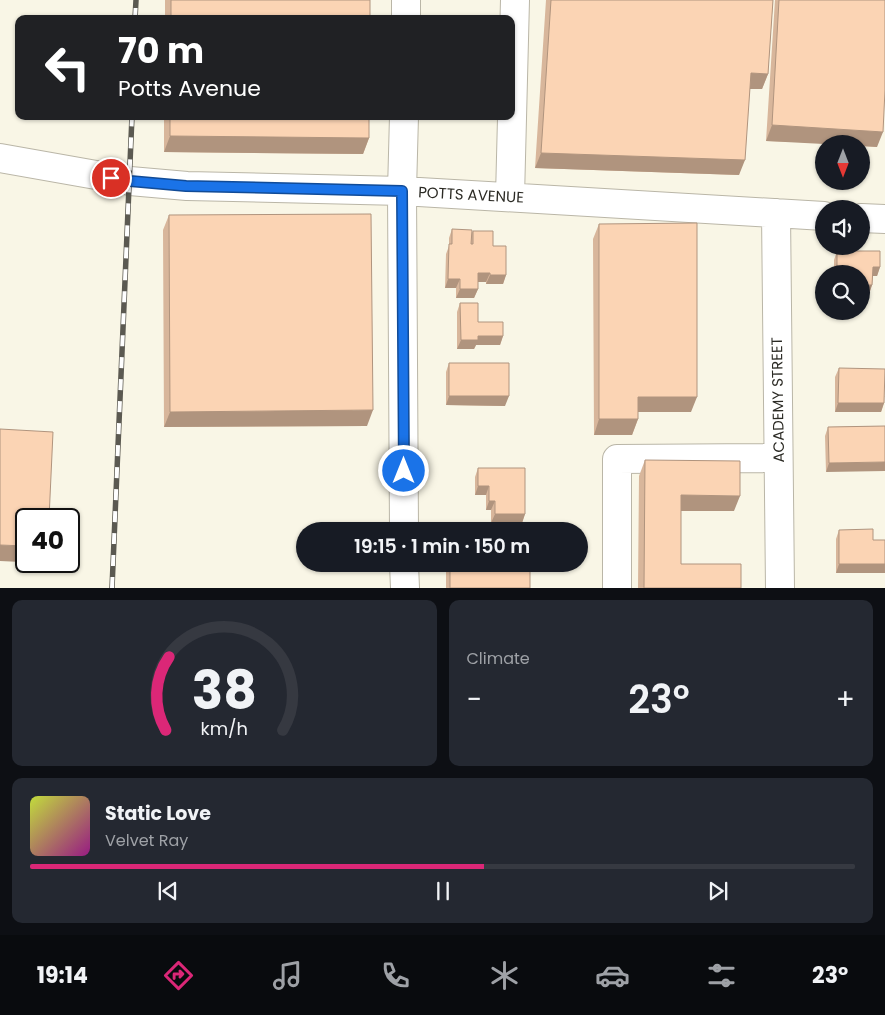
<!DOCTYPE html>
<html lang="en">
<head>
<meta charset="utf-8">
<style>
	body { margin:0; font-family:Poppins,sans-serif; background:#242831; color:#f1f3f6; height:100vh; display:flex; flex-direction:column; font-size:19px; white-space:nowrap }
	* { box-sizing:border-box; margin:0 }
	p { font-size:16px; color:#9ea1a6 }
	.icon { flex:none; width:28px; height:28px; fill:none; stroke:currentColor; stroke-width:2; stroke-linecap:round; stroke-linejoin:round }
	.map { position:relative; height:588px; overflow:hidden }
	.sheet { display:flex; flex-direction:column; gap:12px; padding:12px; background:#0d0f14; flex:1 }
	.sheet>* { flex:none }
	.banner { position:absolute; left:15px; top:15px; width:500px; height:105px; border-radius:10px; box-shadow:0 1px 4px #0004; background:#202124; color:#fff; overflow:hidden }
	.needle { width:32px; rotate:180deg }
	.controls { position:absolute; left:815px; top:135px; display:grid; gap:10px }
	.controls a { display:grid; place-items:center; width:55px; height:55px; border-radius:50%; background:#171b24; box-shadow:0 1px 4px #0004; font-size:25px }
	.speed { position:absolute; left:15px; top:508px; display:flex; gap:10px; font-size:25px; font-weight:700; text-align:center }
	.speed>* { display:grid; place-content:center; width:65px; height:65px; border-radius:50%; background:#171b24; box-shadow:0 1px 4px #0004; line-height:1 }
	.speed .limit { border:2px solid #111; border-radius:8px; background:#fff; color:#111 }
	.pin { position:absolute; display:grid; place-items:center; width:42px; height:42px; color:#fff; margin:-21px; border:2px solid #fff; border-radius:50%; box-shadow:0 1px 5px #0007 }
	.me { position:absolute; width:55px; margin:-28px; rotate:0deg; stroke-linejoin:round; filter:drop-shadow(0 0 4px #0008) }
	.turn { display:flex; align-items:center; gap:18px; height:105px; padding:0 20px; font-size:22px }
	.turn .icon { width:65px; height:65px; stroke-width:2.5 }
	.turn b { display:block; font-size:35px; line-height:42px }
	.big { font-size:38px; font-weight:600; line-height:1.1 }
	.sheet .card { flex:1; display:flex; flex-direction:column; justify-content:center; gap:8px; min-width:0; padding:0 18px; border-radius:10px; background:#242831 }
	.sheet .dial { align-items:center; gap:0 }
	.dial svg { height:130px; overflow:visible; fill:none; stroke:#363941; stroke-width:7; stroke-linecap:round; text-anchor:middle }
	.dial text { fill:#f1f3f6; stroke:none }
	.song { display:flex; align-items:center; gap:15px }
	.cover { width:60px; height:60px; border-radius:8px; background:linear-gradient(135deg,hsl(70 70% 55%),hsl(310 70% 35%)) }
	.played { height:5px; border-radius:2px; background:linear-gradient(90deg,#db2777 55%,#363941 55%) }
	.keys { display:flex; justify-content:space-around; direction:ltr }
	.heat { display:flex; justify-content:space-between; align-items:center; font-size:28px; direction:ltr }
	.sheet .tiles { flex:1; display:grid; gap:12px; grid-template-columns:1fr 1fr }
	.card:last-child { grid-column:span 2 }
	.trip { position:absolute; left:296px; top:522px; width:292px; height:50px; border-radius:25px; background:#171b24; box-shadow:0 1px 4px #0004; font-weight:600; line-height:50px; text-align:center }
	.menu { display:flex; height:80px; justify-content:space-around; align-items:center; background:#090b0e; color:#9ea1a6 }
	.menu .icon { width:35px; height:35px }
	.menu .current { color:#db2777 }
	.menu b { font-size:22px; color:#f1f3f6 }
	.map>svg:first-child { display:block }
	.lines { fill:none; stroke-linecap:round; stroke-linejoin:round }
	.minor-casing { stroke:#bab6a7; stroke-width:30 }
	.minor { stroke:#fff; stroke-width:28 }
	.rail-casing { stroke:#5b5951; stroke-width:5.5 }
	.rail { stroke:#fff; stroke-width:4; stroke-dasharray:11; stroke-linecap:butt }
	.wall { fill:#d8b69b }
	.shaded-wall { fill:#b0947e }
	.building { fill:#fbd4b4; stroke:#b0947e }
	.route-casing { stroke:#114b97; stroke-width:12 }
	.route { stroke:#1a73e8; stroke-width:9 }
	.labels { text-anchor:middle; stroke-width:4; stroke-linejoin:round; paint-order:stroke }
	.street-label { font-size:15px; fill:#2b2a24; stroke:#fff }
</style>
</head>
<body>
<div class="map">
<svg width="885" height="588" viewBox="0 0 885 588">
	<rect width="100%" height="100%" fill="#f9f6e6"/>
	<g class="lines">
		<defs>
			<path id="minor" d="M 406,19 L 406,0
				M 404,116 L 402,191 L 404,531
				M 0,158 L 130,181 L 187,186 L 402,191 L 824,216
				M 510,197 L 515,0
				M 776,213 L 780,588
				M 861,218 L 885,219
				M 404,564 L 405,588
				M 617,588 L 617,459 L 778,458"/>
		</defs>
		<!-- minor casing -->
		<use href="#minor" class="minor-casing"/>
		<!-- minor -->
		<use href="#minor" class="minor"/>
		<defs>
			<path id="rail" d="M 135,19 L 136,0
				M 112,588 L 132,116"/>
		</defs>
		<!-- rail casing -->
		<use href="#rail" class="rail-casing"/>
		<!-- rail -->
		<use href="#rail" class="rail"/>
	</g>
	<!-- wall -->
	<path class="wall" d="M 165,0 L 370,0 L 370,19 L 165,19 Z
		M 546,0 L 773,0 L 768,74 L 762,89 L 750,89 L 739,175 L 535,168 Z
		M 775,0 L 885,0 L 877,147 L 861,146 L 861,144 L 766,141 Z
		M 164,116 L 369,116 L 369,138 L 363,154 L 164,152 Z
		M 169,215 L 367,426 L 164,427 L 163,230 Z
		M 599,224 L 691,412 L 638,412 L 638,419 L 632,435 L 594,435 L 593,239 Z
		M 452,229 L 471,234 L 473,231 L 493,246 L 506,275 L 503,284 L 486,284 L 486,282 L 478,282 L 478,289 L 474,298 L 456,298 L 456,288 L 445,288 L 446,254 L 449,246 L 449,238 Z
		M 837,251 L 880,267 L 877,276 L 873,276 L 872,285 L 869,294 L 861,274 L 834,274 L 834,260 Z
		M 460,303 L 478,322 L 503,336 L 500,345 L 476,345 L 474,349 L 457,349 L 457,312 Z
		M 449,363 L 505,406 L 446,405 L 446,372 Z
		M 839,368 L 885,397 L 884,397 L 884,403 L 881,412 L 835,412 L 835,377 Z
		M 885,426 L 826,472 L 825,436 L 828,427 Z
		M 645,460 L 734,511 L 681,511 L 681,564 L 741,588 L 638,588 L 639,476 Z
		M 478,468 L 525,514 L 522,523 L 491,523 L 491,510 L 486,510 L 486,495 L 475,495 L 475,477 Z
		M 839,530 L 873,540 L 885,573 L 836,573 L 836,539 Z
		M 446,564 L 530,564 L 530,588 L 446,588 Z"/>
	<!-- shaded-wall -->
	<path class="shaded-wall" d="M 751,73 L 768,74 L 762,89 L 746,89 Z
		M 772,125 L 883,132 L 877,147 L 861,146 L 861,144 L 824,144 L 766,141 Z
		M 170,136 L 369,138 L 363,154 L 164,152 Z
		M 541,153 L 745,160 L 739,175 L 535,168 Z
		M 873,267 L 880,267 L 877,276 L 869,276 Z
		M 478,273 L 490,273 L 486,282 L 475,282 Z
		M 490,275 L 506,275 L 503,284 L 486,284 Z
		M 448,279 L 460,279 L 456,288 L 445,288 Z
		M 861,285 L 872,285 L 869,294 L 861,294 Z
		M 460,289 L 478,289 L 474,298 L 456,298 Z
		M 478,336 L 503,336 L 500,345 L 476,345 L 474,349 L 457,349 L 461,340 Z
		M 449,396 L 509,396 L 505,406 L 446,405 Z
		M 638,397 L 697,397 L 691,412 L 632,412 Z
		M 838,403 L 884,403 L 881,412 L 835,412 Z
		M 373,410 L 367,426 L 164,427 L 170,412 Z
		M 599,419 L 638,419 L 632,435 L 594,435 Z
		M 885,462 L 885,471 L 826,472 L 829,463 Z
		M 478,486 L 489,486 L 486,495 L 475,495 Z
		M 681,495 L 740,496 L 734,511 L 676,511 Z
		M 489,501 L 495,501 L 491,510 L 486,510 Z
		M 495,514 L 525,514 L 522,523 L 491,523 Z
		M 0,545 L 26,546 L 26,561 L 42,561 L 42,563 L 0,561 Z
		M 839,564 L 885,564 L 885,573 L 836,573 Z"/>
	<!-- building -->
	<path class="building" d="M 171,0 L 370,0 L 370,19 L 171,19 Z
		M 551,0 L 773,0 L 768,74 L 751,73 L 745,160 L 541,153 Z
		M 779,0 L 885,0 L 885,90 L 883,132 L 772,125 Z
		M 170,116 L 369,116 L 369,138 L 170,136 Z
		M 371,214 L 373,410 L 170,412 L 169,215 Z
		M 697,223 L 697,397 L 638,397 L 638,419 L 599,419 L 599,224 Z
		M 452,229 L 472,230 L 471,244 L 473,244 L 473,231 L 493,231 L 493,246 L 506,246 L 506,275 L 490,275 L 490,273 L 478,273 L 478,289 L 460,289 L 460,279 L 448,279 L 449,244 L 452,244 Z
		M 837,251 L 880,251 L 880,267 L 873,267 L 872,285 L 861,285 L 861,274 L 837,274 Z
		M 460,303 L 478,303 L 478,322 L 503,322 L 503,336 L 478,336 L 478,340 L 461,340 Z
		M 449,363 L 509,363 L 509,396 L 449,396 Z
		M 839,368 L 885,369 L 884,403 L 838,403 Z
		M 885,426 L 885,462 L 829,463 L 828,427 Z
		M 0,429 L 53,432 L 49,519 L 26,519 L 26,546 L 0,545 Z
		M 645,460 L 740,461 L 740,496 L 681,495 L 681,564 L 741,564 L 741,588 L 644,588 Z
		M 478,468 L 525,468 L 525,514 L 495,514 L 495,501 L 489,501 L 489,486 L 478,486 Z
		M 450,528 L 530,528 L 530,531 L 450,531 Z
		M 873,529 L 873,540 L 885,540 L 885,564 L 839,564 L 839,530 Z
		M 450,564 L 530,564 L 530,588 L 450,588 Z"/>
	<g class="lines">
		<defs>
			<path id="route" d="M 111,178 L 130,181 L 186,186 L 402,191 L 404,471"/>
		</defs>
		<!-- route casing -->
		<use href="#route" class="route-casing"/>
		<!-- route -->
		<use href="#route" class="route"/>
	</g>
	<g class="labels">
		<!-- street labels -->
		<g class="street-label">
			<text transform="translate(471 195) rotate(3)" y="5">POTTS AVENUE</text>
			<text transform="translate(778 400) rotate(-91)" y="5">ACADEMY STREET</text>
		</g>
	</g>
</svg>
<div class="controls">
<a><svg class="needle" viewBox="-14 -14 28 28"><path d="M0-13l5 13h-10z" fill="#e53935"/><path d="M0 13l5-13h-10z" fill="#9ea1a6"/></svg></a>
<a><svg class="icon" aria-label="sound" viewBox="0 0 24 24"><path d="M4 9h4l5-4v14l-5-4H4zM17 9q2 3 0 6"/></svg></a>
<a><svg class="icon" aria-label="search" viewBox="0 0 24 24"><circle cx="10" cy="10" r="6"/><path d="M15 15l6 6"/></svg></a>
</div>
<div class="speed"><div class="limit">40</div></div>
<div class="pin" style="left:111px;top:178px;background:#d93025"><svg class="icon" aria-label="arrive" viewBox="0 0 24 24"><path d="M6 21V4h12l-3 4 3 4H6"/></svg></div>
<svg class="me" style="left:404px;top:471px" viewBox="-20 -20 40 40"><circle r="17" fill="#1a73e8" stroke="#fff" stroke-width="3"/><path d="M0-11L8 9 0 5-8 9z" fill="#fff"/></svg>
<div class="trip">19:15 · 1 min · 150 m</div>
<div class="banner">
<div class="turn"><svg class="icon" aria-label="left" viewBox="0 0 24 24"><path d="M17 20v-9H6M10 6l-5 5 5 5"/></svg><div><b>70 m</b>Potts Avenue</div></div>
</div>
</div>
<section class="sheet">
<div class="tiles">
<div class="card dial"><svg viewBox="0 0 100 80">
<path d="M14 69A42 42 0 1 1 86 69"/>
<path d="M14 69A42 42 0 0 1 16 24" stroke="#db2777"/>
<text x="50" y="56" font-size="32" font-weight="700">38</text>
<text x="50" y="72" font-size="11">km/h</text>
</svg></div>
<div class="card"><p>Climate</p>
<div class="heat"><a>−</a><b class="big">23°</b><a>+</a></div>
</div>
<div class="card">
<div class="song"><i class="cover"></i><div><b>Static Love</b><p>Velvet Ray</p></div></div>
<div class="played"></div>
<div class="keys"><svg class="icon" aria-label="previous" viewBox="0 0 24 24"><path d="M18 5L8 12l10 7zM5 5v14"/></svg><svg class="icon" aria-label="pause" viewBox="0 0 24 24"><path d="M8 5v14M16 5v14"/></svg><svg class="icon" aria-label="next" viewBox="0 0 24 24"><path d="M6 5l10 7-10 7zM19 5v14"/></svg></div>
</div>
</div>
</section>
<nav class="menu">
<b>19:14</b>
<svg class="icon current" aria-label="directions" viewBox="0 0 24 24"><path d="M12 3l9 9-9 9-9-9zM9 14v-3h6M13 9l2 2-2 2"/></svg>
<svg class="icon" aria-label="music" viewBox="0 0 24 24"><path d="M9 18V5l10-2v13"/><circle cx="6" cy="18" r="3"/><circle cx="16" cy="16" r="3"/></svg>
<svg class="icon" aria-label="phone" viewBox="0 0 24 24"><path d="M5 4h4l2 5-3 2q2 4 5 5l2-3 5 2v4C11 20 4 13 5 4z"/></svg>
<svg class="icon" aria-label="climate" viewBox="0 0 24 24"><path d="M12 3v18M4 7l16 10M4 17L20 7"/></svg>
<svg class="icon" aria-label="car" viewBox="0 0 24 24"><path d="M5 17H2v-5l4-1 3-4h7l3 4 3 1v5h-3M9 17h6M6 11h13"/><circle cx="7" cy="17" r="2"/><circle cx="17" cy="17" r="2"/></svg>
<svg class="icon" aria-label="filters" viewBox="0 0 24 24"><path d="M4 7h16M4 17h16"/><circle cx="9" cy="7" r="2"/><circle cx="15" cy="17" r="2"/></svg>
<b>23°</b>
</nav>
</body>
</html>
